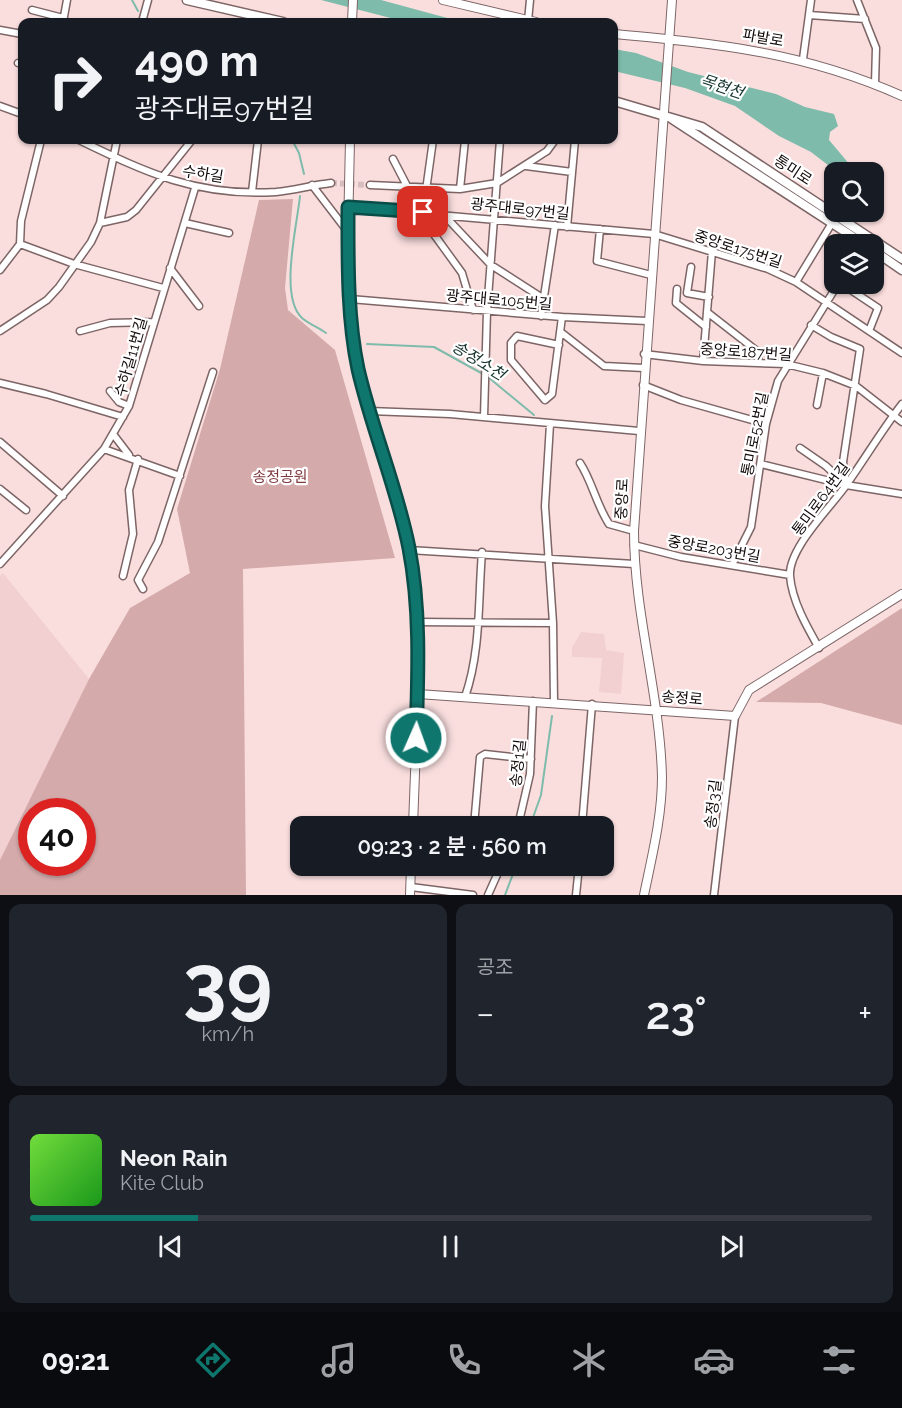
<!DOCTYPE html>
<html lang="ko">
<head>
<meta charset="utf-8">
<style>
	body { margin:0; font-family:Raleway,"Noto Sans KR",sans-serif; background:#20242c; color:#f1f3f6; height:100vh; display:flex; flex-direction:column; font-size:22px; white-space:nowrap }
	* { box-sizing:border-box; margin:0 }
	p { font-size:20px; color:#9ea1a6 }
	.icon { flex:none; width:33px; height:33px; fill:none; stroke:currentColor; stroke-width:2; stroke-linecap:round; stroke-linejoin:round }
	.map { position:relative; height:895px; overflow:hidden }
	.side { display:flex; flex-direction:column; gap:9px; padding:9px; background:#0d0f14; flex:1 }
	.side>* { flex:none }
	.guide { position:absolute; left:18px; top:18px; width:600px; height:126px; border-radius:12px; box-shadow:0 2px 4px #0004; background:#171b24; color:#f1f3f6; overflow:hidden }
	.tools { position:absolute; left:824px; top:162px; display:grid; gap:12px }
	.tools a { display:grid; place-items:center; width:60px; height:60px; border-radius:12px; background:#171b24; box-shadow:0 2px 4px #0004; font-size:30px }
	.speed { position:absolute; left:18px; top:798px; display:flex; gap:12px; font-size:30px; font-weight:700; text-align:center }
	.speed>* { display:grid; place-content:center; width:78px; height:78px; border-radius:50%; background:#171b24; box-shadow:0 2px 4px #0004; line-height:1 }
	.speed .limit { border:9px solid #d22; background:#fff; color:#111 }
	.pin { position:absolute; display:grid; place-items:center; width:51px; height:51px; color:#fff; margin:-26px; border-radius:12px; box-shadow:0 3px 9px #0006 }
	.me { position:absolute; width:66px; margin:-33px; rotate:2deg; stroke-linejoin:round; filter:drop-shadow(0 0 4px #0008) }
	.turn { display:flex; align-items:center; gap:21px; height:126px; padding:0 18px; font-size:27px }
	.turn .icon { width:78px; height:78px; stroke-width:2.5 }
	.turn b { display:block; font-size:42px; line-height:51px }
	.big { font-size:45px; font-weight:600; line-height:1.1 }
	.side .widget { flex:1; display:flex; flex-direction:column; justify-content:center; gap:9px; min-width:0; padding:0 21px; border-radius:12px; background:#20242c }
	.side .dial { align-items:center; gap:0 }
	.dial b { font-size:78px; line-height:1 }
	.song { display:flex; align-items:center; gap:18px }
	.cover { width:72px; height:72px; border-radius:9px; background:linear-gradient(135deg,hsl(100 70% 55%),hsl(120 70% 35%)) }
	.played { height:6px; border-radius:3px; background:linear-gradient(90deg,#0f766e 20%,#363941 20%) }
	.keys { display:flex; justify-content:space-around; direction:ltr }
	.heat { display:flex; justify-content:space-between; align-items:center; font-size:33px; direction:ltr }
	.side .tiles { flex:1; display:grid; gap:9px; grid-template-columns:1fr 1fr }
	.widget:last-child { grid-column:span 2 }
	.trip { position:absolute; left:290px; top:816px; width:324px; height:60px; border-radius:12px; background:#171b24; box-shadow:0 2px 4px #0004; font-weight:600; line-height:60px; text-align:center }
	.dock { display:flex; height:96px; justify-content:space-around; align-items:center; background:#090b0e; color:#9ea1a6 }
	.dock .icon { width:42px; height:42px }
	.dock .current { color:#0f766e }
	.dock b { font-size:27px; color:#f1f3f6 }
	.map>svg:first-child { display:block }
	.built { fill:#f2cfd0 }
	.green { fill:#d5aaab; fill-rule:evenodd }
	.water { fill:#7ebbab }
	.lines { fill:none; stroke-linecap:round; stroke-linejoin:round }
	.stream { stroke:#7ebbab; stroke-width:2 }
	.minor-tunnel { stroke:#d7bebe; stroke-width:6; stroke-dasharray:6 3; stroke-linecap:butt }
	.minor-casing { stroke:#7d6566; stroke-width:9 }
	.tertiary-casing { stroke:#7d6566; stroke-width:10 }
	.secondary-casing { stroke:#7d6566; stroke-width:11 }
	.minor { stroke:#fff; stroke-width:6 }
	.tertiary { stroke:#fff; stroke-width:8 }
	.secondary { stroke:#fff; stroke-width:8 }
	.route-casing { stroke:#0a4d48; stroke-width:15 }
	.route { stroke:#0f766e; stroke-width:10 }
	.labels { text-anchor:middle; stroke-width:4.5; stroke-linejoin:round; paint-order:stroke }
	.street-label { font-size:15px; fill:#12090a; stroke:#fff }
	.park-label { font-size:15px; fill:#813b41; stroke:#fff }
	.water-label { font-size:16px; font-style:italic; fill:#14322b; stroke:#fff }
</style>
</head>
<body>
<div class="map">
<svg width="902" height="895" viewBox="0 0 902 895">
	<rect width="100%" height="100%" fill="#fadede"/>
	<!-- built -->
	<path class="built" d="M 3,573 L 89,679 L 0,860 L 0,576 Z
		M 581,632 L 604,634 L 606,650 L 624,653 L 621,694 L 599,692 L 602,658 L 572,657 L 572,648 Z"/>
	<!-- green -->
	<path class="green" d="M 293,199 L 285,288 L 288,310 L 335,350 L 395,558 L 243,569 L 246,895 L 0,895 L 0,860 L 89,679 L 130,608 L 190,573 L 177,509 L 220,369 L 259,200 ZM 32,812 L 82,812 L 82,862 L 32,862 Z
		M 902,608 L 902,725 L 821,703 L 756,702 Z"/>
	<!-- water -->
	<path class="water" d="M 321,0 L 381,0 L 462,22 L 406,22 Z
		M 614,49 L 636,53 L 688,72 L 776,94 L 805,107 L 834,114 L 838,126 L 830,132 L 829,140 L 856,172 L 837,172 L 811,152 L 779,136 L 735,106 L 685,88 L 614,71 Z"/>
	<g class="lines">
		<!-- stream -->
		<path class="stream" d="M 132,0 L 138,11
			M 292,140 L 299,153 L 304,174
			M 300,196 C 297,226 279,297 302,318 C 309,324 319,328 326,333
			M 367,344 L 434,347 L 483,374
			M 488,377 L 534,415
			M 530,826 L 541,795 L 552,716
			M 505,895 L 516,866"/>
		<!-- minor-tunnel -->
		<path class="minor-tunnel" d="M 331,183 L 370,185"/>
		<defs>
			<path id="minor" d="M 857,0 L 876,48 L 875,84
				M 32,10 L 63,18 L 67,22
				M 809,15 L 865,19
				M 528,21 L 530,0
				M 63,22 L 67,0
				M 142,22 L 148,0
				M 0,30 L 22,34
				M 803,59 L 811,0
				M 18,63 L 22,64
				M 0,106 L 22,114
				M 79,140 C 147,173 198,197 276,192 C 295,190 313,185 331,183
				M 393,159 L 407,186
				M 526,166 L 572,172
				M 312,185 L 348,232
				M 370,185 L 460,189 L 497,183 L 547,151 L 555,140
				M 460,189 L 465,140
				M 252,192 L 258,140
				M 348,207 L 654,234 L 768,269 L 796,282 L 902,353
				M 423,212 L 433,140
				M 443,214 L 491,265 L 544,299
				M 100,223 L 127,217 L 136,210 L 192,140
				M 185,223 L 229,233
				M 567,227 L 575,140
				M 600,229 L 597,261 L 651,275
				M 433,233 L 462,273 L 473,310
				M 20,244 L 74,264 L 163,288
				M 691,267 L 687,293 L 709,297
				M 170,268 L 199,306
				M 0,270 L 20,244 L 21,221 L 41,140
				M 796,282 L 832,223
				M 842,284 L 878,308 L 869,331
				M 677,289 L 676,303 L 706,327
				M 350,299 L 562,317 L 647,321
				M 707,312 L 757,351 L 759,363
				M 541,316 L 555,225
				M 811,325 L 831,337 L 860,349 L 843,462 L 846,485
				M 0,331 L 47,300 L 59,287 L 91,242 L 100,223 L 117,140
				M 80,331 L 110,323 L 153,322
				M 562,333 L 604,366 L 644,368
				M 559,345 L 517,336 L 511,343 L 511,360 L 545,400 L 552,394 L 562,317
				M 644,354 L 703,361 L 786,364 L 823,373 L 856,386 L 902,422
				M 703,361 L 712,251
				M 0,383 L 46,394 L 123,417
				M 643,385 L 681,400 L 766,424
				M 110,391 L 119,402 L 129,406
				M 817,405 L 823,373
				M 369,411 L 450,414 L 639,431
				M 484,417 L 487,311 L 500,140
				M 550,424 L 545,506 L 553,623 L 554,702
				M 113,434 L 129,455
				M 0,442 L 63,496
				M 800,448 L 826,466 L 846,485
				M 104,449 L 180,476
				M 580,463 C 592,481 596,504 609,524 L 634,531
				M 761,464 L 846,485 L 902,494
				M 0,489 L 26,510
				M 634,545 L 681,557 L 790,575
				M 409,550 L 634,564
				M 0,564 L 104,449 L 129,406 L 195,188
				M 732,565 L 751,527 L 766,424 L 778,381 L 838,284
				M 123,576 L 133,534 L 129,490 L 138,459
				M 143,589 L 138,580 L 158,542 L 213,372
				M 417,622 L 553,623
				M 819,648 C 807,627 792,601 790,576 C 788,548 832,506 847,484 C 866,457 882,430 902,404
				M 465,697 C 481,651 478,601 482,552
				M 474,826 L 480,757 L 485,754 L 531,759
				M 518,826 L 530,774 L 533,701
				M 582,826 L 592,704
				M 411,887 L 473,895
				M 488,895 L 501,866
				M 576,895 L 579,866
				M 714,895 L 735,716"/>
			<path id="tertiary" d="M 443,0 L 536,22
				M 352,22 L 353,0
				M 614,34 C 719,44 804,52 902,96
				M 350,140 L 348,232 L 352,332 L 369,411 L 402,517 L 414,582 L 418,694 L 413,826
				M 418,694 L 735,716 L 749,690 L 902,594
				M 410,895 L 411,866
				M 644,895 C 652,856 662,817 662,777 C 660,694 634,614 634,531 L 672,0"/>
			<path id="secondary" d="M 187,0 L 283,22
				M 614,101 L 702,127 L 902,259
				M 672,119 L 864,244
				M 873,250 L 902,270"/>
		</defs>
		<!-- minor casing -->
		<use href="#minor" class="minor-casing"/>
		<!-- tertiary casing -->
		<use href="#tertiary" class="tertiary-casing"/>
		<!-- secondary casing -->
		<use href="#secondary" class="secondary-casing"/>
		<!-- minor -->
		<use href="#minor" class="minor"/>
		<!-- tertiary -->
		<use href="#tertiary" class="tertiary"/>
		<!-- secondary -->
		<use href="#secondary" class="secondary"/>
	</g>
	<g class="lines">
		<defs>
			<path id="route" d="M 416,738 C 418,676 421,610 409,548 C 397,487 372,430 358,369 C 347,316 348,260 348,207 L 423,212"/>
		</defs>
		<!-- route casing -->
		<use href="#route" class="route-casing"/>
		<!-- route -->
		<use href="#route" class="route"/>
	</g>
	<g class="labels">
		<!-- street labels -->
		<g class="street-label">
			<text transform="translate(763 38) rotate(10)" y="5">파발로</text>
			<text transform="translate(793 170) rotate(33)" y="5">통미로</text>
			<text transform="translate(203 174) rotate(9)" y="5">수하길</text>
			<text transform="translate(520 209) rotate(6)" y="5">광주대로97번길</text>
			<text transform="translate(738 249) rotate(18)" y="5">중앙로175번길</text>
			<text transform="translate(499 300) rotate(5)" y="5">광주대로105번길</text>
			<text transform="translate(746 352) rotate(4)" y="5">중앙로187번길</text>
			<text transform="translate(131 357) rotate(-74)" y="5">수하길11번길</text>
			<text transform="translate(755 434) rotate(-79)" y="5">통미로52번길</text>
			<text transform="translate(622 499) rotate(-87)" y="5">중앙로</text>
			<text transform="translate(821 499) rotate(-54)" y="5">통미로64번길</text>
			<text transform="translate(714 549) rotate(10)" y="5">중앙로203번길</text>
			<text transform="translate(682 698) rotate(5)" y="5">송정로</text>
			<text transform="translate(518 763) rotate(-84)" y="5">송정1길</text>
			<text transform="translate(713 804) rotate(-83)" y="5">송정3길</text>
		</g>
		<!-- park labels -->
		<g class="park-label">
			<text x="280" y="482">송정공원</text>
		</g>
		<!-- water labels -->
		<g class="water-label">
			<text transform="translate(722 86) rotate(19)" y="6">목현천</text>
			<text transform="translate(479 360) rotate(32)" y="6">송정소천</text>
		</g>
	</g>
</svg>
<div class="tools">
<a><svg class="icon" aria-label="search" viewBox="0 0 24 24"><circle cx="10" cy="10" r="6"/><path d="M15 15l6 6"/></svg></a>
<a><svg class="icon" aria-label="layers" viewBox="0 0 24 24"><path d="M12 4l9 5-9 5-9-5zM3 14l9 5 9-5"/></svg></a>
</div>
<div class="speed"><div class="limit">40</div></div>
<div class="pin" style="left:423px;top:212px;background:#d93025"><svg class="icon" aria-label="arrive" viewBox="0 0 24 24"><path d="M6 21V4h12l-3 4 3 4H6"/></svg></div>
<svg class="me" style="left:416px;top:738px" viewBox="-20 -20 40 40"><circle r="17" fill="#0f766e" stroke="#fff" stroke-width="3"/><path d="M0-11L8 9 0 5-8 9z" fill="#fff"/></svg>
<div class="trip">09:23 · 2 분 · 560 m</div>
<div class="guide">
<div class="turn"><svg class="icon" aria-label="right" viewBox="0 0 24 24"><path d="M7 20v-9h11M14 6l5 5-5 5"/></svg><div><b>490 m</b>광주대로97번길</div></div>
</div>
</div>
<section class="side">
<div class="tiles">
<div class="widget dial"><b>39</b><p>km/h</p></div>
<div class="widget"><p>공조</p>
<div class="heat"><a>−</a><b class="big">23°</b><a>+</a></div>
</div>
<div class="widget">
<div class="song"><i class="cover"></i><div><b>Neon Rain</b><p>Kite Club</p></div></div>
<div class="played"></div>
<div class="keys"><svg class="icon" aria-label="previous" viewBox="0 0 24 24"><path d="M18 5L8 12l10 7zM5 5v14"/></svg><svg class="icon" aria-label="pause" viewBox="0 0 24 24"><path d="M8 5v14M16 5v14"/></svg><svg class="icon" aria-label="next" viewBox="0 0 24 24"><path d="M6 5l10 7-10 7zM19 5v14"/></svg></div>
</div>
</div>
</section>
<nav class="dock">
<b>09:21</b>
<svg class="icon current" aria-label="directions" viewBox="0 0 24 24"><path d="M12 3l9 9-9 9-9-9zM9 14v-3h6M13 9l2 2-2 2"/></svg>
<svg class="icon" aria-label="music" viewBox="0 0 24 24"><path d="M9 18V5l10-2v13"/><circle cx="6" cy="18" r="3"/><circle cx="16" cy="16" r="3"/></svg>
<svg class="icon" aria-label="phone" viewBox="0 0 24 24"><path d="M5 4h4l2 5-3 2q2 4 5 5l2-3 5 2v4C11 20 4 13 5 4z"/></svg>
<svg class="icon" aria-label="climate" viewBox="0 0 24 24"><path d="M12 3v18M4 7l16 10M4 17L20 7"/></svg>
<svg class="icon" aria-label="car" viewBox="0 0 24 24"><path d="M5 17H2v-5l4-1 3-4h7l3 4 3 1v5h-3M9 17h6M6 11h13"/><circle cx="7" cy="17" r="2"/><circle cx="17" cy="17" r="2"/></svg>
<svg class="icon" aria-label="filters" viewBox="0 0 24 24"><path d="M4 7h16M4 17h16"/><circle cx="9" cy="7" r="2"/><circle cx="15" cy="17" r="2"/></svg>
</nav>
</body>
</html>
